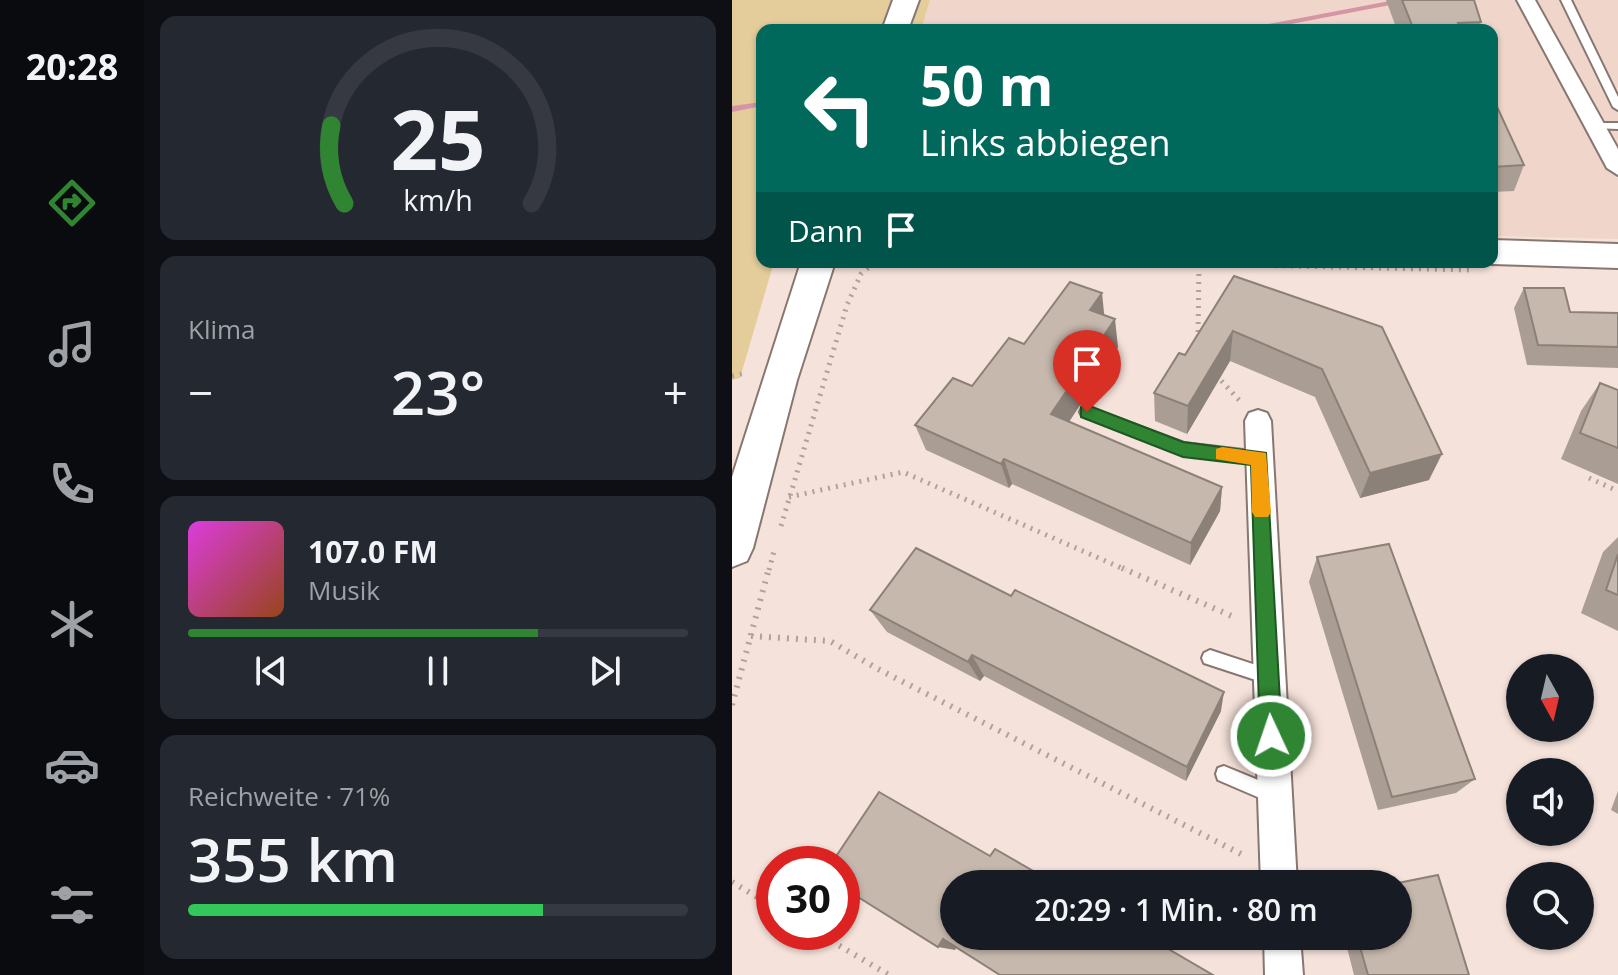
<!DOCTYPE html>
<html lang="de">
<head>
<meta charset="utf-8">
<style>
	body { margin:0; font-family:"Open Sans",sans-serif; background:#242831; color:#f1f3f6; height:100vh; display:flex; flex-direction:column; font-size:30px; white-space:nowrap }
	* { box-sizing:border-box; margin:0 }
	p { font-size:26px; color:#9ea1a6 }
	.icon { flex:none; width:44px; height:44px; fill:none; stroke:currentColor; stroke-width:2; stroke-linecap:round; stroke-linejoin:round }
	.map { position:relative; flex:1; overflow:hidden }
	.sheet { display:flex; flex-direction:column; gap:16px; padding:16px; background:#0d0f14; width:588px }
	.sheet>* { flex:none }
	.top-card { position:absolute; left:24px; top:24px; width:742px; height:244px; border-radius:16px; box-shadow:0 2px 6px #0004; background:#00695c; color:#fff; overflow:hidden }
	.needle { width:52px; rotate:172deg }
	.fabs { position:absolute; left:774px; top:654px; display:grid; gap:16px }
	.fabs a { display:grid; place-items:center; width:88px; height:88px; border-radius:50%; background:#171b24; box-shadow:0 2px 6px #0004; font-size:40px }
	.speed { position:absolute; left:24px; top:846px; display:flex; gap:16px; font-size:40px; font-weight:700; text-align:center }
	.speed>* { display:grid; place-content:center; width:104px; height:104px; border-radius:50%; background:#171b24; box-shadow:0 2px 6px #0004; line-height:1 }
	.speed .limit { border:12px solid #d22; background:#fff; color:#111 }
	.pin { position:absolute; display:grid; place-items:center; width:68px; height:68px; color:#fff; margin:-82px -34px; border-radius:50% 50% 50% 0; rotate:-45deg; box-shadow:0 0 8px #0007 }
	.pin .icon { rotate:45deg }
	.me { position:absolute; width:88px; margin:-44px; rotate:357deg; stroke-linejoin:round; filter:drop-shadow(0 0 6px #0008) }
	.turn { display:flex; align-items:center; gap:28px; height:168px; padding:0 32px; font-size:36px }
	.turn .icon { width:104px; height:104px; stroke-width:2.5 }
	.turn b { display:block; font-size:56px; line-height:68px }
	.then { display:flex; align-items:center; height:76px; padding:0 32px; background:#0003; gap:16px; font-size:30px }
	.big { font-size:60px; font-weight:600; line-height:1.1 }
	.sheet .widget { flex:1; display:flex; flex-direction:column; justify-content:center; gap:12px; min-width:0; padding:0 28px; border-radius:16px; background:#242831 }
	.sheet .dial { align-items:center; gap:0 }
	.dial svg { height:208px; overflow:visible; fill:none; stroke:#363941; stroke-width:7; stroke-linecap:round; text-anchor:middle }
	.dial text { fill:#f1f3f6; stroke:none }
	.song { display:flex; align-items:center; gap:24px }
	.cover { width:96px; height:96px; border-radius:12px; background:linear-gradient(135deg,hsl(300 70% 55%),hsl(20 70% 35%)) }
	.played { height:8px; border-radius:4px; background:linear-gradient(90deg,#308533 70%,#363941 70%) }
	.keys { display:flex; justify-content:space-around; direction:ltr }
	.heat { display:flex; justify-content:space-between; align-items:center; font-size:44px; direction:ltr }
	.charge { height:12px; border-radius:6px; background:linear-gradient(90deg,#34c759 71%,#363941 0) }
	.trip { position:absolute; left:208px; top:870px; width:472px; height:80px; border-radius:40px; background:#171b24; box-shadow:0 2px 6px #0004; font-weight:600; line-height:80px; text-align:center }
	main { display:flex; flex:1; min-height:0 }
	.menu { display:flex; flex-direction:column; width:144px; justify-content:space-around; align-items:center; background:#090b0e; color:#9ea1a6 }
	.menu .icon { width:56px; height:56px }
	.menu .active { color:#308533 }
	.menu b { font-size:36px; color:#f1f3f6 }
	.map>svg:first-child { display:block }
	.built { fill:#f0d5ca }
	.green { fill:#e4cc9b }
	.lines { fill:none; stroke-linecap:round; stroke-linejoin:round }
	.stream { fill:#d695a4; fill-rule:evenodd }
	.lane-casing { stroke:#877770; stroke-width:4 }
	.street-casing { stroke:#877770; stroke-width:4 }
	.secondary-casing { stroke:#877770; stroke-width:4 }
	.path-far1 { stroke:#b0a29b; stroke-width:5; stroke-dasharray:2 6; stroke-linecap:butt }
	.path { stroke:#b0a29b; stroke-width:6; stroke-dasharray:2 7; stroke-linecap:butt }
	.lane { fill:#fff; fill-rule:evenodd }
	.street { fill:#fff; fill-rule:evenodd }
	.secondary { fill:#fff; fill-rule:evenodd }
	.wall { fill:#aa9e94 }
	.shaded-wall { fill:#8b8178 }
	.building { fill:#c6b8ac; stroke:#8b8178; stroke-width:2 }
	.route { fill:#308533; stroke:#1f5621; stroke-width:2 }
	.slow { fill:#f59e0b }
</style>
</head>
<body>
<main>
<nav class="menu">
<b>20:28</b>
<svg class="icon active" aria-label="directions" viewBox="0 0 24 24"><path d="M12 3l9 9-9 9-9-9zM9 14v-3h6M13 9l2 2-2 2"/></svg>
<svg class="icon" aria-label="music" viewBox="0 0 24 24"><path d="M9 18V5l10-2v13"/><circle cx="6" cy="18" r="3"/><circle cx="16" cy="16" r="3"/></svg>
<svg class="icon" aria-label="phone" viewBox="0 0 24 24"><path d="M5 4h4l2 5-3 2q2 4 5 5l2-3 5 2v4C11 20 4 13 5 4z"/></svg>
<svg class="icon" aria-label="climate" viewBox="0 0 24 24"><path d="M12 3v18M4 7l16 10M4 17L20 7"/></svg>
<svg class="icon" aria-label="car" viewBox="0 0 24 24"><path d="M5 17H2v-5l4-1 3-4h7l3 4 3 1v5h-3M9 17h6M6 11h13"/><circle cx="7" cy="17" r="2"/><circle cx="17" cy="17" r="2"/></svg>
<svg class="icon" aria-label="filters" viewBox="0 0 24 24"><path d="M4 7h16M4 17h16"/><circle cx="9" cy="7" r="2"/><circle cx="15" cy="17" r="2"/></svg>
</nav>
<section class="sheet">
<div class="widget dial"><svg viewBox="0 0 100 80">
<path d="M14 69A42 42 0 1 1 86 69"/>
<path d="M14 69A42 42 0 0 1 9 39" stroke="#308533"/>
<text x="50" y="56" font-size="32" font-weight="700">25</text>
<text x="50" y="72" font-size="11">km/h</text>
</svg></div>
<div class="widget"><p>Klima</p>
<div class="heat"><a>−</a><b class="big">23°</b><a>+</a></div>
</div>
<div class="widget">
<div class="song"><i class="cover"></i><div><b>107.0 FM</b><p>Musik</p></div></div>
<div class="played"></div>
<div class="keys"><svg class="icon" aria-label="previous" viewBox="0 0 24 24"><path d="M18 5L8 12l10 7zM5 5v14"/></svg><svg class="icon" aria-label="pause" viewBox="0 0 24 24"><path d="M8 5v14M16 5v14"/></svg><svg class="icon" aria-label="next" viewBox="0 0 24 24"><path d="M6 5l10 7-10 7zM19 5v14"/></svg></div>
</div>
<div class="widget"><p>Reichweite · 71%</p><b class="big">355 km</b><div class="charge"></div></div>
</section>
<div class="map">
<svg width="886" height="975" viewBox="0 0 886 975">
	<rect width="100%" height="100%" fill="#f5e2da"/>
	<!-- built -->
	<path class="built" d="M 198,0 L 886,0 L 886,239 L 760,236 L 760,30 L 189,30 Z"/>
	<!-- green -->
	<path class="green" d="M 0,0 L 198,0 L 189,30 L 30,30 L 30,262 L 42,262 L 8,378 L 0,380 Z"/>
	<g class="lines">
		<!-- stream -->
		<path class="stream" d="M 663,0 L 678,0 L 674,2 L 527,30 L 511,30 L 515,28 Z
			M 30,102 L 30,106 L 0,112 L 0,106 Z"/>
		<defs>
			<path id="lane" d="M 829,0 L 839,0 L 886,97 L 886,110 L 881,107 Z
				M 863,123 L 886,123 L 886,129 L 859,128 L 858,126 Z
				M 355,407 L 452,443 L 528,452 L 533,454 L 535,458 L 533,462 L 528,464 L 451,455 L 350,416 L 348,412 L 350,408 Z
				M 478,650 L 542,671 L 544,676 L 542,681 L 536,684 L 472,663 L 470,658 L 472,653 Z
				M 492,766 L 548,789 L 551,795 L 548,801 L 542,804 L 486,780 L 484,774 L 486,768 Z"/>
			<path id="street" d="M 785,0 L 803,0 L 886,149 L 886,175 L 875,168 Z
				M 526,410 L 535,413 L 539,421 L 565,884 L 529,884 L 513,421 L 517,413 Z
				M 532,936 L 568,936 L 571,975 L 533,975 Z"/>
			<path id="secondary" d="M 161,0 L 187,0 L 176,30 L 150,30 Z
				M 760,240 L 886,244 L 886,268 L 760,264 L 754,262 L 760,262 Z
				M 69,262 L 103,262 L 65,380 L 21,548 L 15,561 L 0,567 L 0,477 Z"/>
		</defs>
		<!-- lane casing -->
		<use href="#lane" class="lane-casing"/>
		<!-- street casing -->
		<use href="#street" class="street-casing"/>
		<!-- secondary casing -->
		<use href="#secondary" class="secondary-casing"/>
		<!-- path-far1 -->
		<path class="path-far1" d="M 375,262 L 741,270
			M 466,340 L 467,262
			M 484,375 L 507,400
			M 0,376 L 14,373
			M 857,478 L 886,491
			M 57,497 L 171,472 L 394,570
			M 49,526 L 115,305 L 129,274 L 143,262
			M 37,570 L 42,551"/>
		<!-- path -->
		<path class="path" d="M 390,568 L 502,617
			M 19,636 L 98,641 L 144,668 L 511,855
			M 0,705 L 37,568
			M 0,882 L 42,907
			M 84,932 L 157,975"/>
		<!-- lane -->
		<use href="#lane" class="lane"/>
		<!-- street -->
		<use href="#street" class="street"/>
		<!-- secondary -->
		<use href="#secondary" class="secondary"/>
	</g>
	<!-- wall -->
	<path class="wall" d="M 654,0 L 742,0 L 749,22 L 746,30 L 665,30 Z
		M 760,96 L 792,165 L 782,191 L 760,192 Z
		M 502,276 L 697,480 L 628,498 L 583,397 L 498,361 L 455,434 L 423,421 L 422,393 L 453,355 Z
		M 792,288 L 838,312 L 886,313 L 886,368 L 795,365 L 782,308 Z
		M 372,315 L 386,347 L 337,422 L 490,487 L 488,511 L 458,565 L 280,484 L 277,488 L 194,450 L 183,425 L 240,386 L 292,344 Z
		M 868,383 L 886,390 L 886,484 L 829,459 L 849,411 Z
		M 886,537 L 886,631 L 849,613 L 871,552 Z
		M 585,557 L 743,779 L 724,793 L 646,810 L 577,582 Z
		M 279,596 L 489,711 L 454,781 L 252,676 L 248,681 L 155,632 L 138,610 Z
		M 886,791 L 886,814 L 879,810 Z
		M 612,936 L 666,936 L 737,975 L 622,975 Z"/>
	<!-- shaded-wall -->
	<path class="shaded-wall" d="M 370,293 L 373,322 L 358,310 Z
		M 383,319 L 386,347 L 325,440 L 319,414 Z
		M 501,331 L 498,361 L 455,434 L 456,406 Z
		M 710,454 L 697,480 L 628,498 L 638,473 Z
		M 272,459 L 280,484 L 277,488 L 269,464 Z
		M 490,487 L 488,511 L 458,565 L 459,543 Z
		M 240,655 L 252,676 L 248,681 L 236,662 Z
		M 492,692 L 489,711 L 454,781 L 455,767 Z
		M 211,939 L 227,943 L 223,950 L 206,947 Z"/>
	<!-- building -->
	<path class="building" d="M 670,0 L 742,0 L 749,22 L 726,23 L 729,30 L 682,30 Z
		M 760,96 L 792,165 L 760,167 Z
		M 502,276 L 650,327 L 710,454 L 638,473 L 590,369 L 501,331 L 456,406 L 422,393 L 447,353 L 453,355 Z
		M 338,282 L 370,293 L 358,310 L 383,319 L 319,414 L 490,487 L 459,543 L 272,459 L 269,464 L 183,425 L 221,378 L 240,386 L 277,338 L 292,344 Z
		M 792,288 L 832,288 L 838,312 L 886,313 L 886,347 L 806,345 Z
		M 868,383 L 886,390 L 886,448 L 848,433 Z
		M 657,544 L 743,779 L 660,797 L 585,557 Z
		M 184,548 L 279,596 L 283,590 L 492,692 L 455,767 L 240,655 L 236,662 L 138,610 Z
		M 886,554 L 886,595 L 874,590 Z
		M 147,792 L 258,856 L 263,849 L 324,884 L 222,884 L 222,936 L 414,936 L 481,975 L 268,975 L 211,939 L 206,947 L 110,887 L 110,864 L 99,864 Z
		M 706,875 L 737,975 L 636,975 L 625,936 L 666,936 L 666,884 L 661,884 Z"/>
	<!-- route -->
	<path class="route" d="M 355,405 L 451,442 L 534,453 L 550,736 L 547,743 L 539,747 L 531,743 L 528,736 L 519,465 L 451,457 L 349,417 L 349,407 Z"/>
	<!-- slow -->
	<path class="slow" d="M 490,447 L 534,453 L 539,512 L 536,517 L 523,517 L 520,512 L 519,465 L 484,459 L 484,449 Z"/>
</svg>
<div class="fabs">
<a><svg class="needle" viewBox="-14 -14 28 28"><path d="M0-13l5 13h-10z" fill="#e53935"/><path d="M0 13l5-13h-10z" fill="#9ea1a6"/></svg></a>
<a><svg class="icon" aria-label="sound" viewBox="0 0 24 24"><path d="M4 9h4l5-4v14l-5-4H4zM17 9q2 3 0 6"/></svg></a>
<a><svg class="icon" aria-label="search" viewBox="0 0 24 24"><circle cx="10" cy="10" r="6"/><path d="M15 15l6 6"/></svg></a>
</div>
<div class="speed"><div class="limit">30</div></div>
<div class="pin" style="left:355px;top:412px;background:#d93025"><svg class="icon" aria-label="arrive" viewBox="0 0 24 24"><path d="M6 21V4h12l-3 4 3 4H6"/></svg></div>
<svg class="me" style="left:539px;top:736px" viewBox="-20 -20 40 40"><circle r="17" fill="#308533" stroke="#fff" stroke-width="3"/><path d="M0-11L8 9 0 5-8 9z" fill="#fff"/></svg>
<div class="trip">20:29 · 1 Min. · 80 m</div>
<div class="top-card">
<div class="turn"><svg class="icon" aria-label="left" viewBox="0 0 24 24"><path d="M17 20v-9H6M10 6l-5 5 5 5"/></svg><div><b>50 m</b>Links abbiegen</div></div>
<div class="then">Dann<svg class="icon" aria-label="arrive" viewBox="0 0 24 24"><path d="M6 21V4h12l-3 4 3 4H6"/></svg></div>
</div>
</div>
</main>
</body>
</html>
